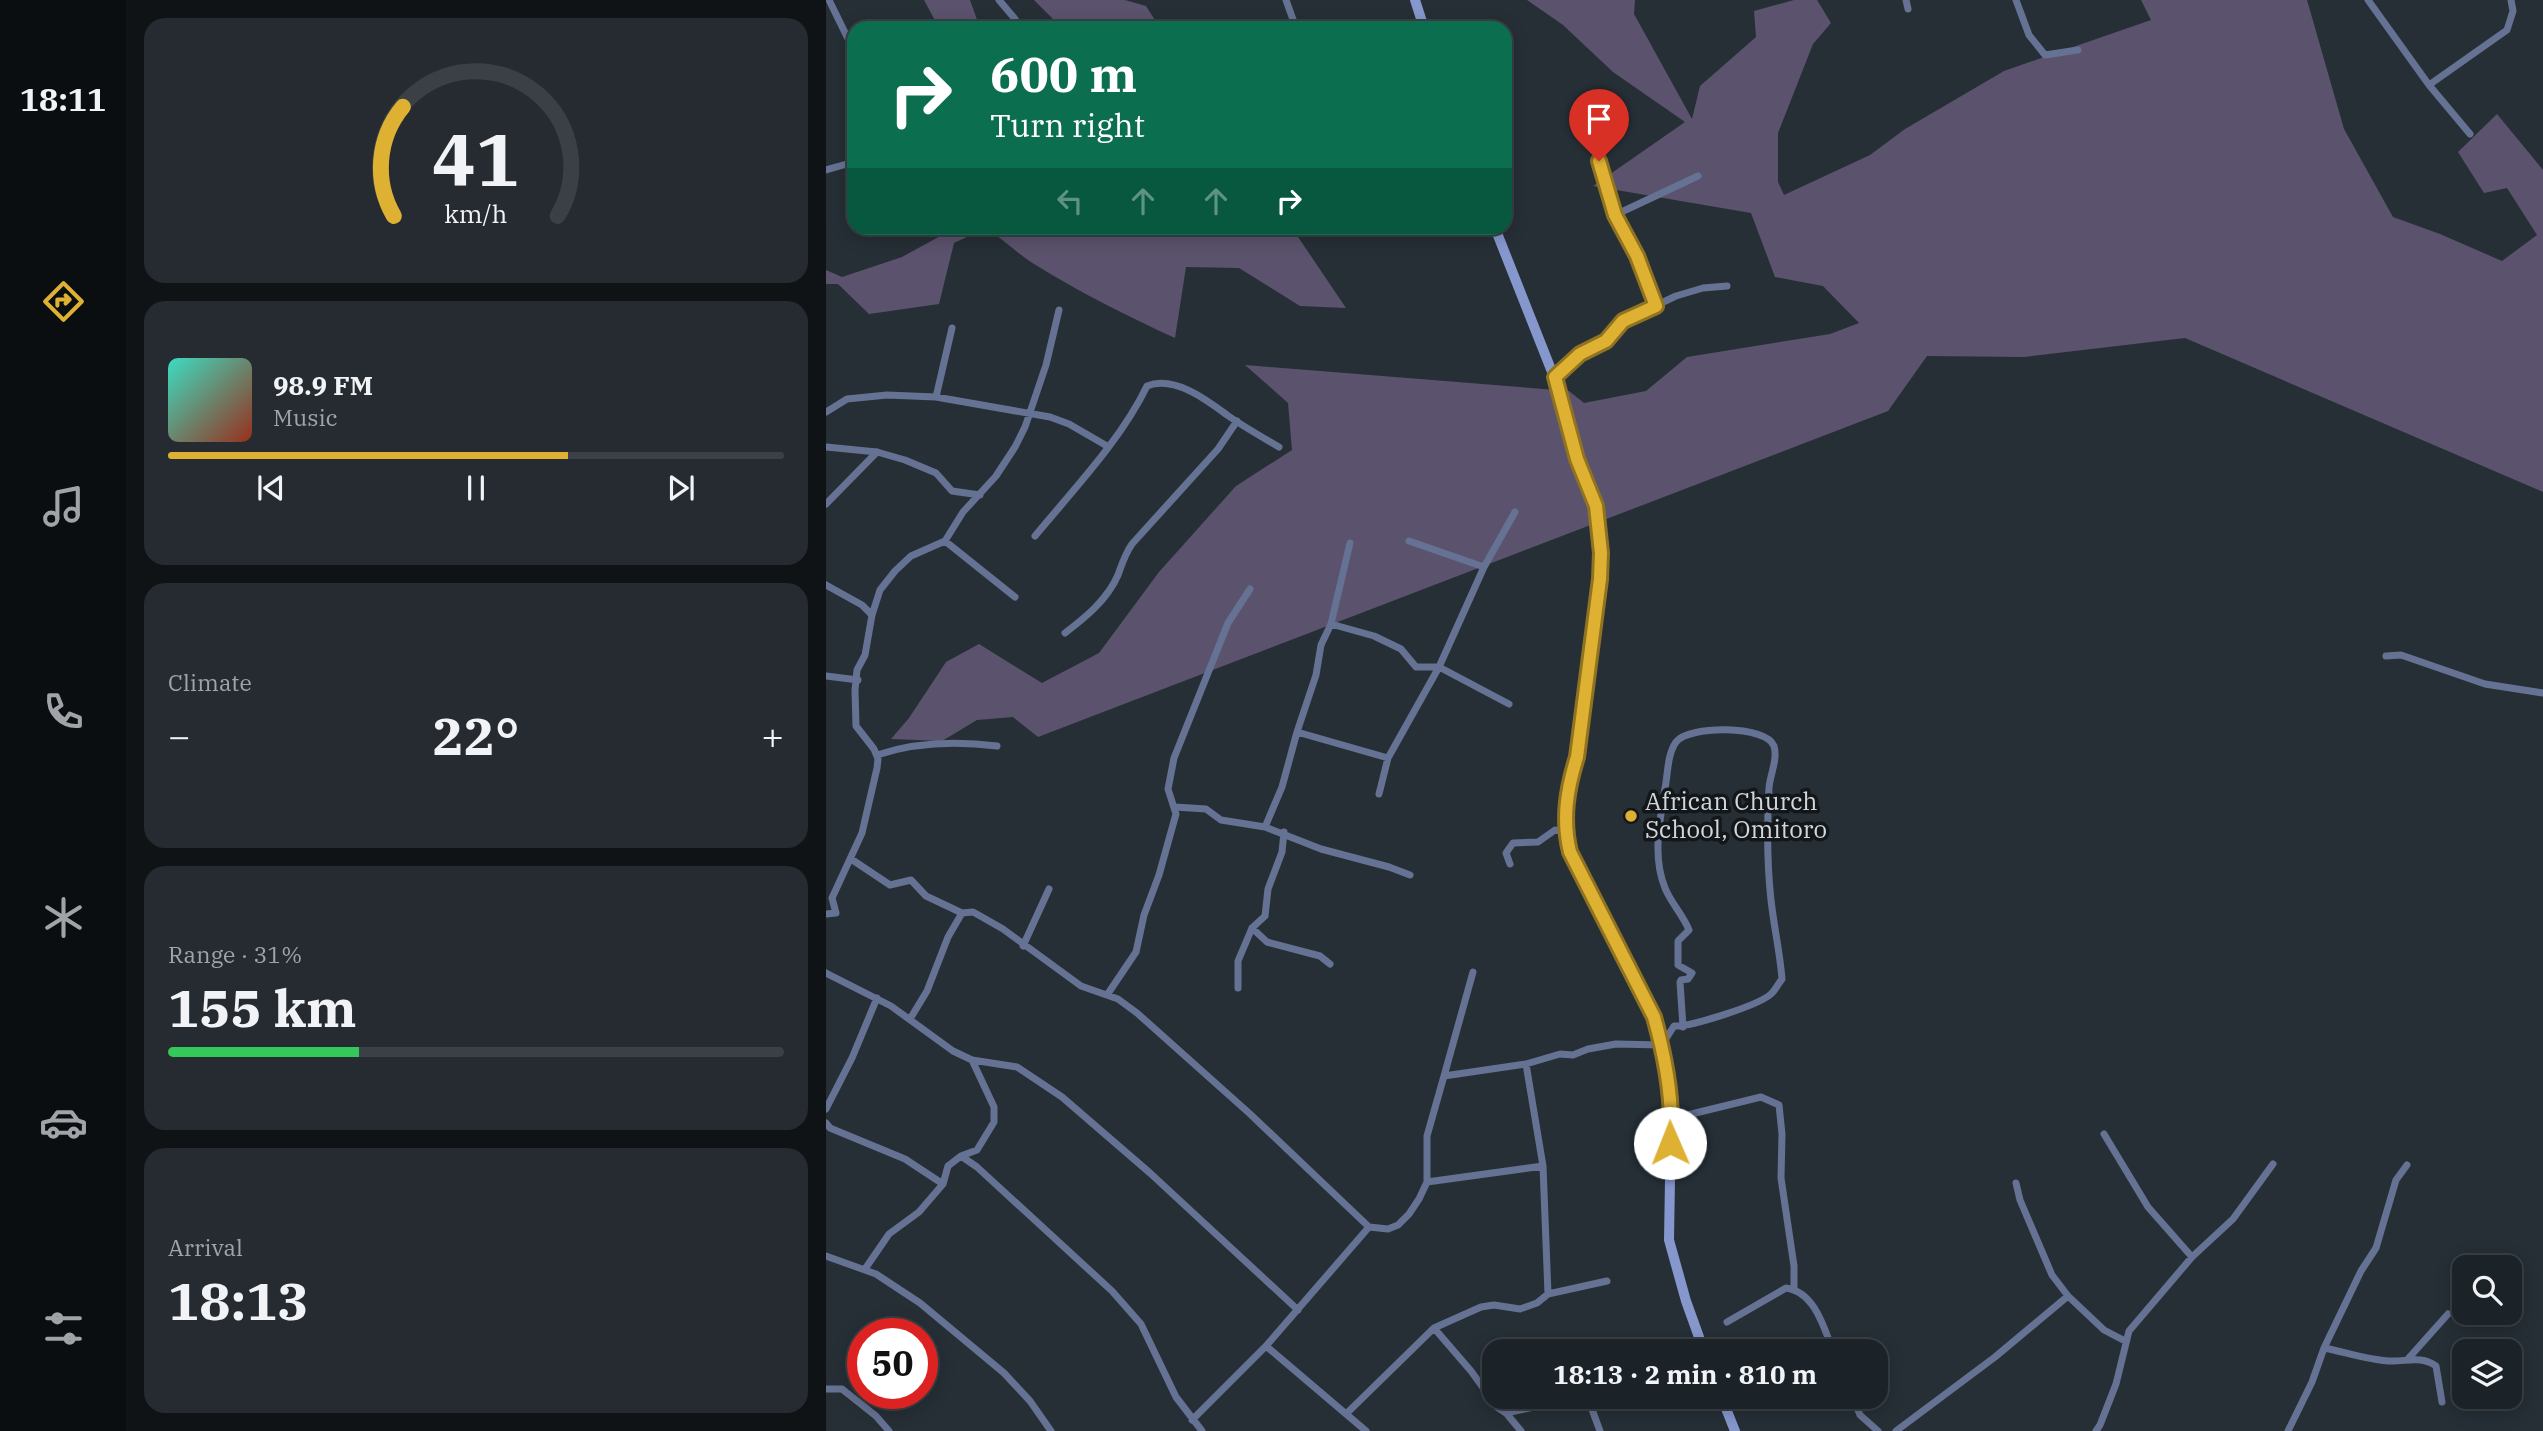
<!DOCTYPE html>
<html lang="en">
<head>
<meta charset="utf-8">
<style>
	body { margin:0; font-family:"IBM Plex Serif",serif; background:#252b30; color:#f1f3f6; height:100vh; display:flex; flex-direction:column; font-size:26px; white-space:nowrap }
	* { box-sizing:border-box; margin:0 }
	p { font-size:23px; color:#a0a4a8 }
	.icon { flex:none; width:38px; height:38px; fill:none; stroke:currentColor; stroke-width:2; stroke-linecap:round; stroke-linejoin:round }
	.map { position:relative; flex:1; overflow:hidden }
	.details { display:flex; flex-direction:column; gap:18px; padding:18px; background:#0f1316; width:700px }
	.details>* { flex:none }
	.banner { position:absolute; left:21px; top:21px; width:665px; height:214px; border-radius:21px; box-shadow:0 4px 18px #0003,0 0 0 2px #3a4045; background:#0b6e4f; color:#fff; overflow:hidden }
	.buttons { position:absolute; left:1626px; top:1255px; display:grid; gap:14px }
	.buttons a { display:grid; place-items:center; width:70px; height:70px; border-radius:14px; background:#1c2328; box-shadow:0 4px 18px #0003,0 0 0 2px #3a4045; font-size:35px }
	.speed { position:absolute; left:21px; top:1318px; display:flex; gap:14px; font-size:35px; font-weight:700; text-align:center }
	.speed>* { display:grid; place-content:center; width:91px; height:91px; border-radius:50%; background:#1c2328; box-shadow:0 4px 18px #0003,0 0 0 2px #3a4045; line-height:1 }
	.speed .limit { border:10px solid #d22; background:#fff; color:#111 }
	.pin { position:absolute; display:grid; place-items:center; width:60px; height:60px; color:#fff; margin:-72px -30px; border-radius:50% 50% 50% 0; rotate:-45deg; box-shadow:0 0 7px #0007 }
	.pin .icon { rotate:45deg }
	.me { position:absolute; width:77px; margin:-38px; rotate:359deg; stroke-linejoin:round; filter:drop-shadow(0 0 5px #0008) }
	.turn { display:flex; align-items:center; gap:24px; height:147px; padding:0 28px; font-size:32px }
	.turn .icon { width:91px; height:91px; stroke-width:2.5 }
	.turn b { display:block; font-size:49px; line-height:60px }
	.lanes { display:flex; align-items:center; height:66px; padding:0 28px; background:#0003; justify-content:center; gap:35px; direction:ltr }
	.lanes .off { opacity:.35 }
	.big { font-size:52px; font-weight:700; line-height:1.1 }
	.details .tile { flex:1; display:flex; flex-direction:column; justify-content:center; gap:10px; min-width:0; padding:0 24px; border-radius:21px; background:#252b30 }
	.details .dial { align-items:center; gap:0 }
	.dial svg { height:182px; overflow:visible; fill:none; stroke:#3a4045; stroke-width:7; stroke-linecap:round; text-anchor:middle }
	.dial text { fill:#f1f3f6; stroke:none }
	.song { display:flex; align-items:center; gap:21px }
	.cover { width:84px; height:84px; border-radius:10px; background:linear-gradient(135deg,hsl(170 70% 55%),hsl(10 70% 35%)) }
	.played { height:7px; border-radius:4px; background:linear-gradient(90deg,#deb133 65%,#3a4045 65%) }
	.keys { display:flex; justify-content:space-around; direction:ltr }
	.heat { display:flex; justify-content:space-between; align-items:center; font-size:38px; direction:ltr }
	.charge { height:10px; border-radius:5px; background:linear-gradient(90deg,#34c759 31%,#3a4045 0) }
	.trip { position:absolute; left:656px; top:1339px; width:406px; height:70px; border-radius:21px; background:#1c2328; box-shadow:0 4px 18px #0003,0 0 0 2px #3a4045; font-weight:700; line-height:70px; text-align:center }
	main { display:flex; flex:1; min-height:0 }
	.menu { display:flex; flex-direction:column; width:126px; justify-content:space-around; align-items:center; background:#0b0e10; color:#a0a4a8 }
	.menu .icon { width:49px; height:49px }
	.menu .on { color:#deb133 }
	.menu b { font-size:32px; color:#f1f3f6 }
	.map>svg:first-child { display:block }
	.green { fill:#5b526d }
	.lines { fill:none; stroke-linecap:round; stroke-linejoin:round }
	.street { stroke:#667293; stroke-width:7 }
	.secondary { stroke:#8597cc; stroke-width:10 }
	.route-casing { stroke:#907321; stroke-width:18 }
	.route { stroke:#deb133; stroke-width:12 }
	.poi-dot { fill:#deb133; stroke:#13171a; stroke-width:2.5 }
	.labels { text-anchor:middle; stroke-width:7; stroke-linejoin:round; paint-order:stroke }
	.poi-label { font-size:24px; fill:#d2d7db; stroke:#13171a; text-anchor:start }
</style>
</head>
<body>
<main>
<nav class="menu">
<b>18:11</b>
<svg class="icon on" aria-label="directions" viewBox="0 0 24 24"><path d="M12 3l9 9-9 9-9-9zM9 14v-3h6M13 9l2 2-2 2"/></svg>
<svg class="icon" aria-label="music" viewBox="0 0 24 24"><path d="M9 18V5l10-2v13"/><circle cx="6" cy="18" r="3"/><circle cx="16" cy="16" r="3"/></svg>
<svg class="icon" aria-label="phone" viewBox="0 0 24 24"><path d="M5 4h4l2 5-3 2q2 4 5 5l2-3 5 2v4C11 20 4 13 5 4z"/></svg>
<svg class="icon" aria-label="climate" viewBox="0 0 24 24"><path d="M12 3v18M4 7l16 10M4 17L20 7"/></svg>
<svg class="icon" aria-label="car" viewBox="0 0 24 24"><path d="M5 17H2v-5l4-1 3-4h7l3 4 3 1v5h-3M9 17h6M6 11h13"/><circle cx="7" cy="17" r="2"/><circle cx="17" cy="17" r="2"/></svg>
<svg class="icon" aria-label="filters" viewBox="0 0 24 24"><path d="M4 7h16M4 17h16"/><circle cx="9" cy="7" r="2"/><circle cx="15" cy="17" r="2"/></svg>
</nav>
<section class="details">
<div class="tile dial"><svg viewBox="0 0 100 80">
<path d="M14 69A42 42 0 1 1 86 69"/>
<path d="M14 69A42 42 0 0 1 18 21" stroke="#deb133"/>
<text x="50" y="56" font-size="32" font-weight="700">41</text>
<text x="50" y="72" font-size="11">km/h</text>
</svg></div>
<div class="tile">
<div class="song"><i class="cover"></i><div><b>98.9 FM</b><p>Music</p></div></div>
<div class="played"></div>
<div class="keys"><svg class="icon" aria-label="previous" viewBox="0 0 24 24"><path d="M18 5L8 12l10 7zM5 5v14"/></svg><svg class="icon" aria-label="pause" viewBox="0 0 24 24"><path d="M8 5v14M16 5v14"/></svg><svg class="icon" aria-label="next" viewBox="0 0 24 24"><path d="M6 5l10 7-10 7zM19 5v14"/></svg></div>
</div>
<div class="tile"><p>Climate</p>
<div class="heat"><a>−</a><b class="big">22°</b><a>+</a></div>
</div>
<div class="tile"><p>Range · 31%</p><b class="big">155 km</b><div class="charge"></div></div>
<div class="tile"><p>Arrival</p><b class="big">18:13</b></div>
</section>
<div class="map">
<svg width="1717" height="1431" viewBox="0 0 1717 1431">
	<rect width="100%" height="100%" fill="#262f36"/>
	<!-- green -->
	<path class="green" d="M 98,0 L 144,0 L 154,28 L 113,28 Z
		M 208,0 L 299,0 L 320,6 L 334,28 L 236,28 Z
		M 701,0 L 809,0 L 808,14 L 866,119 L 874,86 L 930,37 L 928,11 L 968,0 L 991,0 L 1005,23 L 987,44 L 952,133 L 952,182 L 958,195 L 1044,155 L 1079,129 L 1178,71 L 1325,20 L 1315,0 L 1481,0 L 1518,129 L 1567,217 L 1614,234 L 1676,261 L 1711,235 L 1681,188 L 1658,193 L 1632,152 L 1671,114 L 1717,170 L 1717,492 L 1359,338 L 1198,357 L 1101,356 L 1062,411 L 212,737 L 187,717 L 151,720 L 116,741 L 65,739 L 83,718 L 120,662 L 153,644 L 216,683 L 273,653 L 333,572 L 410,486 L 466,450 L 462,403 L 419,365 L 743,391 L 758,403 L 820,391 L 861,357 L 1004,334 L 1033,323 L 997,286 L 949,277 L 925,213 L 767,186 L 859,122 L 787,72 L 737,25 Z
		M 129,228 L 466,228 L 520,308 L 474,306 L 413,268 L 360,267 L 349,338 C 301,316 253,292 208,264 C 192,254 177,239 160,228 L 128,243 L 113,304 L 43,314 L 12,284 L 0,284 L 0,270 L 16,277 L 76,257 Z"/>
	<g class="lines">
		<!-- street -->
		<path class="street" d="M 3,0 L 28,51
			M 173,0 L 189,19 L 193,28
			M 460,0 L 470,28
			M 1080,0 L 1082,9
			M 1190,0 L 1203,35 L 1219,55 L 1252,50
			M 1542,0 L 1603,85 L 1644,134
			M 1603,85 L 1681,30 L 1687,11 L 1685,0
			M 773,161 L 789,215 L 811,256 L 830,306
			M 0,170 L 28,162
			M 789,215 L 872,176
			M 728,377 L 754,354 L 781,341 L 797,321 L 850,296 L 877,288 L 901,286
			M 110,397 L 126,328
			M 0,412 L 21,399 L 61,395 L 110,397 L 224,417 L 243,424 L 281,446
			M 0,447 L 51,452 L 79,460 L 110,473 L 126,491 L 154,495
			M 0,504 L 51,452
			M 209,536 C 247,490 295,440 321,386 C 348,375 381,400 401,415 C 418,427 436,437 453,447
			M 119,541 L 189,597
			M 583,541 L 658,567
			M 0,585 L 36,605 L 46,615
			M 505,624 L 548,636 L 575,649 L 590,667 L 613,667 L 683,704
			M 239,633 C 260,617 281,600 292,575 C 296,564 299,554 306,544 L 392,449 L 411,421
			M 1560,656 L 1575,655 L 1659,684 L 1717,693
			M 0,676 L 32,680
			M 471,732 L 562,758
			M 51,755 C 90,742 130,741 171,746
			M 553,794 L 562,758 L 613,667 L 658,567 L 689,512
			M 349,807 L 380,809 L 395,820 L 439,827 L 495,849 L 563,867 L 584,875
			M 439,827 L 456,787 L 471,732 L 490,675 L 495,645 L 505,624 L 524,543
			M 25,859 L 64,885 L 85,880 L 100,896 L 136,913 L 147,912 L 156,917 L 177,929 L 255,986 L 292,999 L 311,1013 L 423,1113 L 543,1227
			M 684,864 L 680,853 L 687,843 L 712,842 L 729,830 L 740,832
			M 0,914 L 10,913 L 6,898 L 36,833 L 51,768 L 52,759 L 48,749 L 30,726 L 29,690 L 31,670 L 39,655 L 46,615 L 54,590 L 69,571 L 85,556 L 119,541 L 137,512 L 170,476 L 189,447 L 199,427 L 220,365 L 233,310
			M 426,928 L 441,942 L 494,956 L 504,964
			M 197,946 L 223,889
			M 0,973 L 65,1006 L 127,1051 L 146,1060 L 191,1067 L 236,1097 L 324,1173 L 472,1310
			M 412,988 L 412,961 L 426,928 L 439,916 L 442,889 L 456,852 L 458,832
			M 281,995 L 310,952 L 318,915 L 333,875 L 350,814 L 342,789 L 348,758 L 402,623 L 424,589
			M 84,1019 L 101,991 L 122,937 L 136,913
			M 700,1064 L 717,1166 L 722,1294
			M 618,1076 L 647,972
			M 0,1109 L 26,1058 L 51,998
			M 845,1119 L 935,1097 L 953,1105 L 956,1134 L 955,1178 L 968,1266 L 968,1289
			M 0,1123 L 4,1128 L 79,1159 L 117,1184
			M 1278,1134 L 1322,1207 L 1366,1257
			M 135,1156 L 151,1150 L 168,1122 L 168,1107 L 146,1060
			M 601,1182 L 717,1166
			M 1190,1183 L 1194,1200 L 1226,1275 L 1242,1296 L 1278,1330 L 1299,1341
			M 0,1256 L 50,1274 L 94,1303 L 178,1373 L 204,1401 L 225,1431
			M 39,1269 L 63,1234 L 93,1212 L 117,1184 L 122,1166 L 135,1156 L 151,1167 L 286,1291 L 315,1324 L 350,1397 L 376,1431
			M 901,1322 L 960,1288 C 989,1292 998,1328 1007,1351
			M 608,1328 L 645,1371 L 671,1407 L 680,1413 L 695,1431
			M 440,1346 L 540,1431
			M 1498,1348 C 1519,1352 1542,1360 1563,1361 C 1580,1362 1595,1355 1610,1366 L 1616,1402
			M 1581,1360 L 1622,1314
			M 0,1389 L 16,1389 L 50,1416 L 63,1431
			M 761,1396 L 774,1431
			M 1026,1396 L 1034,1415 L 1052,1431
			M 521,1413 L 608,1328 L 655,1307 L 668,1305 L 694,1309 L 711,1303 L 722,1294 L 781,1281
			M 680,1413 L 759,1396
			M 366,1420 L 440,1346 L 543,1227 L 562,1229 L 572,1225 L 583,1214 L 593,1199 L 601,1182 L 601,1136 L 618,1076 L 700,1064 L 734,1054 L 747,1055 L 762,1049 L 790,1044 L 836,1045 L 848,1026 C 864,1027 935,1005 946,993 C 950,989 952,984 956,979 C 954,953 948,927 945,900 C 941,864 941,824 943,788 C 944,774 952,760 948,746 C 940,725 863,725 850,742 C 841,755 842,774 839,788 C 834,821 826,856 839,888 C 845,903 857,915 863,930 L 852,941 L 852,965 L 866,973 L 862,979 L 855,980 L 854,982 L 857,1027
			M 1070,1431 L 1169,1357 L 1242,1296
			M 1270,1431 L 1274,1425 L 1290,1384 L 1303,1331 L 1366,1257 L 1407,1219 L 1447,1164
			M 1462,1431 L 1486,1382 L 1498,1348 L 1535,1271 L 1550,1248 L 1570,1180 L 1581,1165"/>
		<!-- secondary -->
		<path class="secondary" d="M 589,0 L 598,28
			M 669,228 L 728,377 L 751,459 L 770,506 L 775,553 L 774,579 L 751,757 C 741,789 736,819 744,852 L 828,1017 L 836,1045 L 845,1119 L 843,1240 L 860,1301 L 878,1351
			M 895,1396 L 909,1431"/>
	</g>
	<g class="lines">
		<defs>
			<path id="route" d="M 773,161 L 789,215 L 811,256 L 830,306 L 797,321 L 780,341 L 754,354 L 729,377 L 751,459 L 770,506 L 775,553 L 774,579 L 751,757 C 741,789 736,819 744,852 L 828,1017 C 839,1056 848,1102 844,1143"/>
		</defs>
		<!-- route casing -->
		<use href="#route" class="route-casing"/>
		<!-- route -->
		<use href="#route" class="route"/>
	</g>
	<!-- markers -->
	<circle class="poi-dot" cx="805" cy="816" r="7"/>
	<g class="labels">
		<!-- poi labels -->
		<g class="poi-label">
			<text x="819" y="810">African Church<tspan x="819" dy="28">School, Omitoro</tspan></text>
		</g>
	</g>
</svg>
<div class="buttons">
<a><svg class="icon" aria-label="search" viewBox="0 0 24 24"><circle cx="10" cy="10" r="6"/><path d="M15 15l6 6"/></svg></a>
<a><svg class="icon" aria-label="layers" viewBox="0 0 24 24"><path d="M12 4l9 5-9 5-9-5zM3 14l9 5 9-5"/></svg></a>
</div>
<div class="speed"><div class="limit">50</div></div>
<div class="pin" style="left:773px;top:161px;background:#d93025"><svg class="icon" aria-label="arrive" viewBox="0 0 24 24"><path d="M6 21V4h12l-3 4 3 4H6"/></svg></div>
<svg class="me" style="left:844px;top:1143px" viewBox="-20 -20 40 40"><circle r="19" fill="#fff"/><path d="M0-13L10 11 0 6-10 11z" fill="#deb133"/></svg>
<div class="trip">18:13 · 2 min · 810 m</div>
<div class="banner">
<div class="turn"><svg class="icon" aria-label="right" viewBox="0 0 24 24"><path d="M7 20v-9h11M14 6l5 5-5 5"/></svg><div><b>600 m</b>Turn right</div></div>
<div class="lanes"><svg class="icon off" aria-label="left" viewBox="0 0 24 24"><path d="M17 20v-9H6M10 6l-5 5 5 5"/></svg><svg class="icon off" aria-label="ahead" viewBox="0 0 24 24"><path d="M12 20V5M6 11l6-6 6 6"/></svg><svg class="icon off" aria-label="ahead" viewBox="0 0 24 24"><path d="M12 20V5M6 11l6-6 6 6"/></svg><svg class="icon" aria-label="right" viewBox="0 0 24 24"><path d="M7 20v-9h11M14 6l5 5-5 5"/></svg></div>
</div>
</div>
</main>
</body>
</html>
